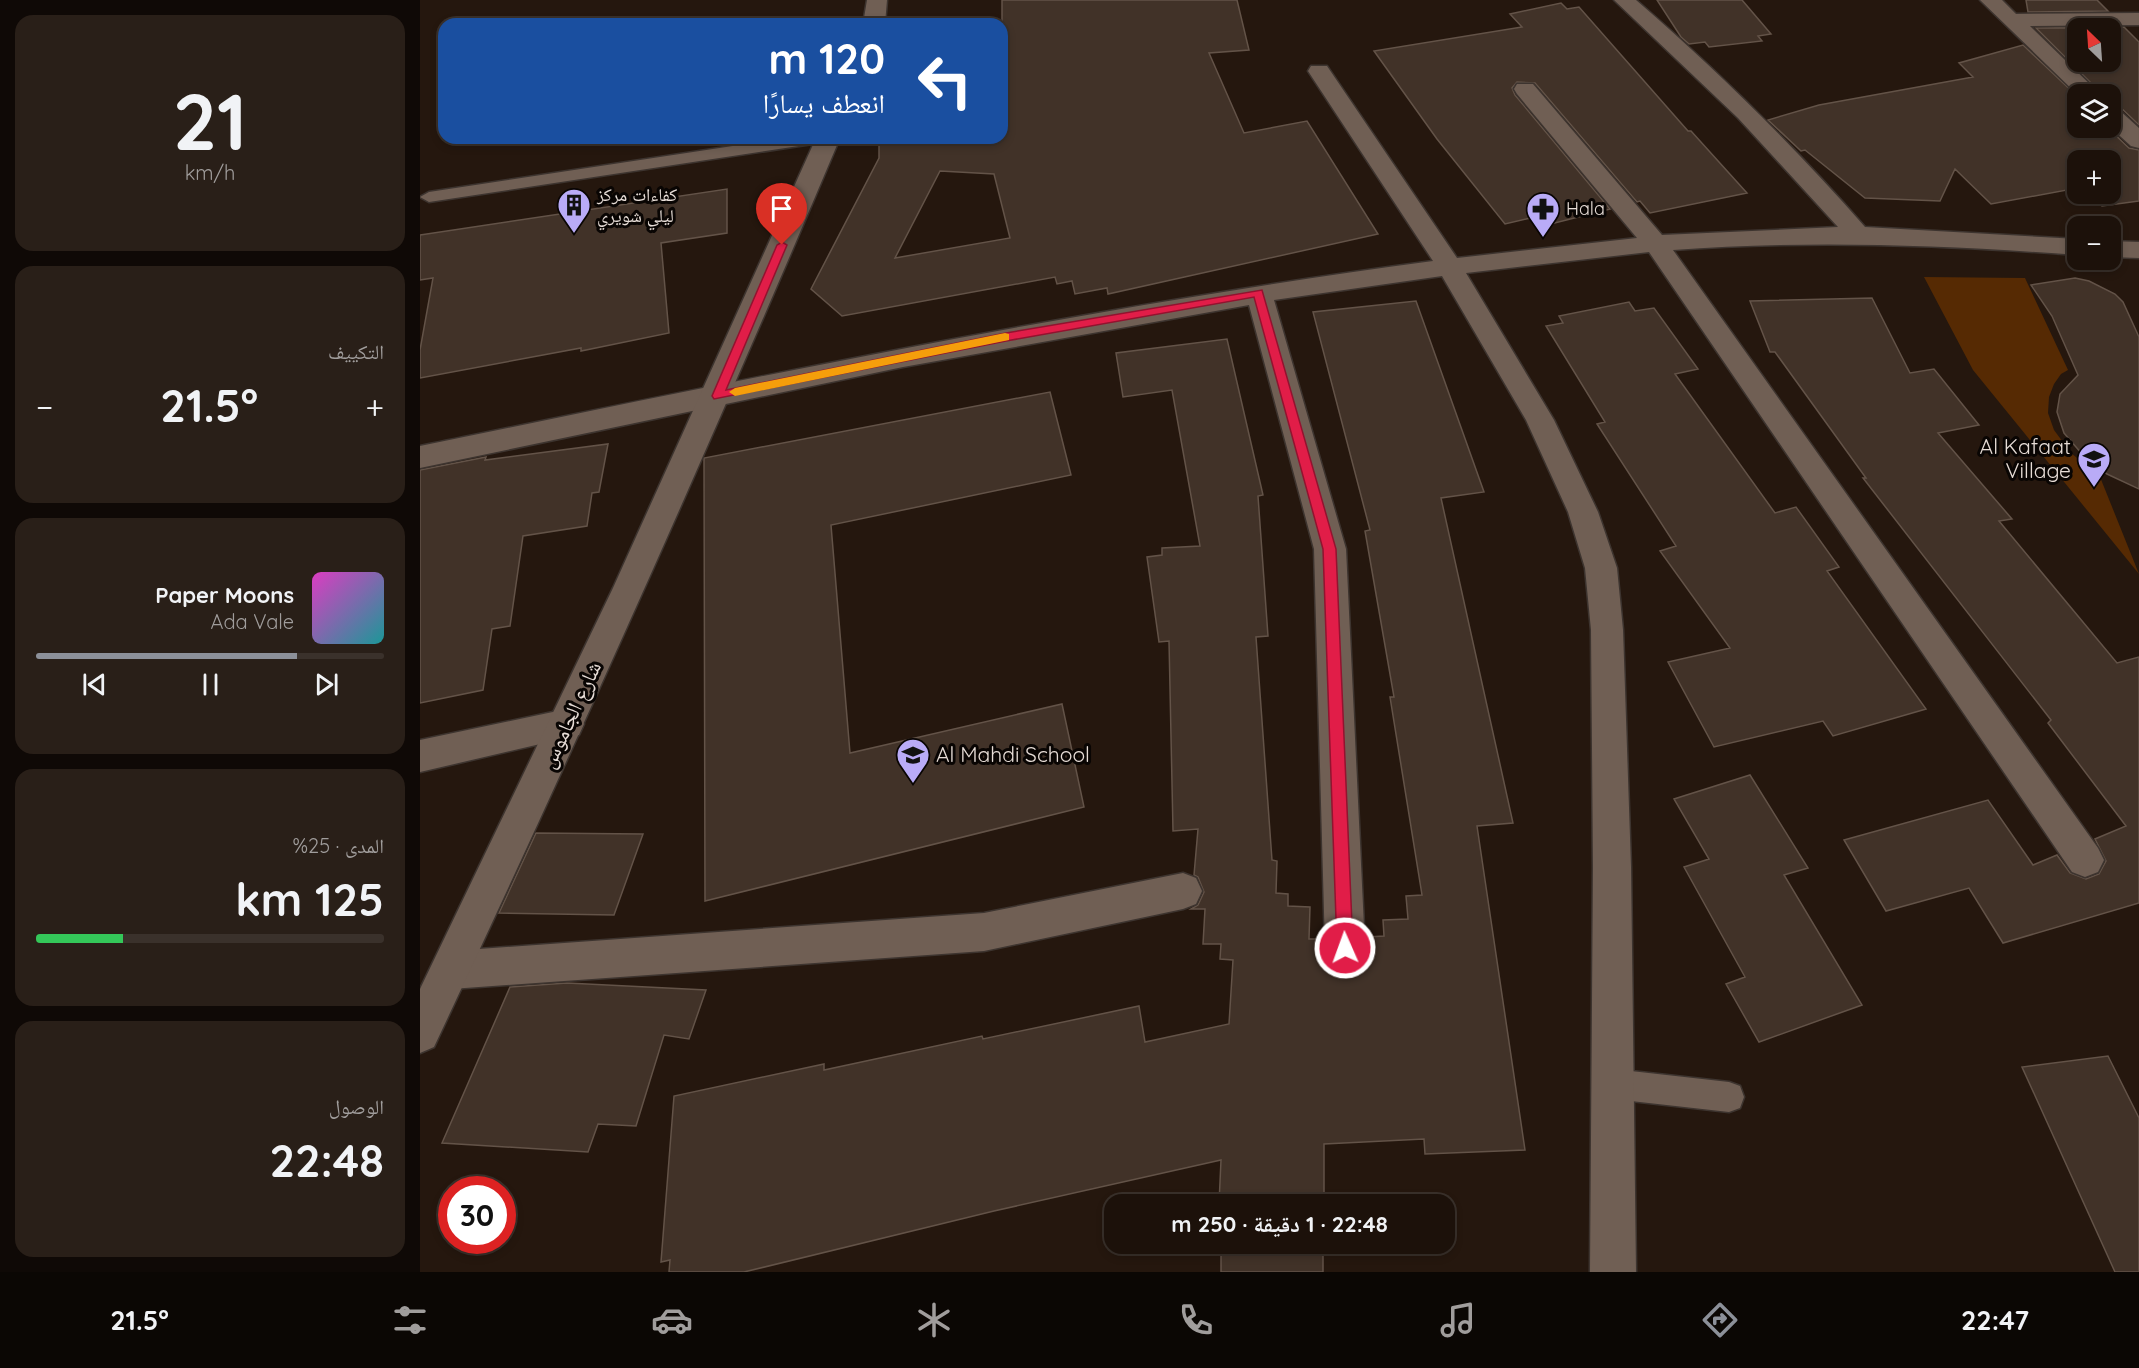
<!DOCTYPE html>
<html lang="ar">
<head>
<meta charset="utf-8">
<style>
	body { margin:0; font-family:Quicksand,"Noto Naskh Arabic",sans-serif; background:#291f18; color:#f1f3f6; direction:rtl; height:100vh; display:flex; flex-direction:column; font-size:22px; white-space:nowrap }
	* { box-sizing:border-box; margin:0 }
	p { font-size:20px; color:#a09d9c }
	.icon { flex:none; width:33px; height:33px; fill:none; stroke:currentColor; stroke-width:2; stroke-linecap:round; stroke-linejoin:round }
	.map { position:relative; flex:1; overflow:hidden; direction:ltr }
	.sheet { display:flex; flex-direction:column; gap:15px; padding:15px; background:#0f0906; width:420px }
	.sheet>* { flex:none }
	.hud { position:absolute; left:18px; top:18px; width:570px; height:126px; border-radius:18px; box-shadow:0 3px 9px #0003,0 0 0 2px #3a312b; direction:rtl; background:#1a4fa0; color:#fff; overflow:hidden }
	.needle { width:39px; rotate:335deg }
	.buttons { position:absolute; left:1647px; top:18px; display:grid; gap:12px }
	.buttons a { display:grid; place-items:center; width:54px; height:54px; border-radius:12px; background:#1c110a; box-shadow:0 3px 9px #0003,0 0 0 2px #3a312b; font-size:30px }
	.speed { position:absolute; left:18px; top:1176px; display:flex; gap:12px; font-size:30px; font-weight:700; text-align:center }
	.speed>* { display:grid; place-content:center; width:78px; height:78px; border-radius:50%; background:#1c110a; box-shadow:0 3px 9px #0003,0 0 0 2px #3a312b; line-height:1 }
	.speed .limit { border:9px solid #d22; background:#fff; color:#111 }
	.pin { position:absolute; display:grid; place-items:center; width:51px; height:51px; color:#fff; margin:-62px -26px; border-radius:50% 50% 50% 0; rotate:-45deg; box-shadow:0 0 6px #0007 }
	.pin .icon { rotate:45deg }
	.me { position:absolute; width:66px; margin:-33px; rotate:358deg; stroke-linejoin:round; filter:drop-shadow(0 0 4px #0008) }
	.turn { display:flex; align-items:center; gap:21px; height:126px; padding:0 24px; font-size:27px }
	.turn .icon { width:78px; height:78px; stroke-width:2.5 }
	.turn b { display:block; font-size:42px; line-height:51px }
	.big { font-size:45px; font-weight:700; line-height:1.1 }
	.sheet .widget { flex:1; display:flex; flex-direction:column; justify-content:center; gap:9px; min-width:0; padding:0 21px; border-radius:18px; background:#291f18 }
	.sheet .dial { align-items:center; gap:0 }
	.dial b { font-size:78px; line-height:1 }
	.song { display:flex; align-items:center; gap:18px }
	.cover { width:72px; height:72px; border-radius:9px; background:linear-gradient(135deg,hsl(310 70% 55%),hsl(180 70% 35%)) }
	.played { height:6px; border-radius:3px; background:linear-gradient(90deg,#8c9099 75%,#3a312b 75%) }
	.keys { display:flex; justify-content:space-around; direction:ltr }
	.heat { display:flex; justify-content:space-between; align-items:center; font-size:33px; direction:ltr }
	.charge { height:9px; border-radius:4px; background:linear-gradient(90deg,#34c759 25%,#3a312b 0) }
	.trip { position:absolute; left:684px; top:1194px; width:351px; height:60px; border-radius:18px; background:#1c110a; box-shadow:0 3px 9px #0003,0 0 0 2px #3a312b; font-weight:700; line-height:60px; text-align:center; direction:rtl }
	.tab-bar { display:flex; height:96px; justify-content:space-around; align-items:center; background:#0b0704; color:#a09d9c }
	.tab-bar .icon { width:42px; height:42px }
	.tab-bar .active { color:#8c9099 }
	.tab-bar b { font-size:27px; color:#f1f3f6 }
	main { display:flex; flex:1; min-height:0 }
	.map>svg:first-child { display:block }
	.green { fill:#562a03 }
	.building { fill:#413228; stroke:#635348; stroke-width:1.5; fill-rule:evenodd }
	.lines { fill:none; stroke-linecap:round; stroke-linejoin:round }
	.lane-casing { stroke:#3d342f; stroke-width:3 }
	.street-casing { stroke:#3d342f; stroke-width:3 }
	.secondary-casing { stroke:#3d342f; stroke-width:3 }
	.lane { fill:#705f54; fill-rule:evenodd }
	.street { fill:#705f54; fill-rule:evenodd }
	.secondary { fill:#705f54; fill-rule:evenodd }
	.route { fill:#e11d48; stroke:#92132f; stroke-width:1.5 }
	.slow { fill:#f59e0b }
	.labels { text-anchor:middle; stroke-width:6; stroke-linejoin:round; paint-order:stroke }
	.far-poi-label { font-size:18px; fill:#e7ddd7; stroke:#090503; text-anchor:start }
	.poi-label { font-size:21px; fill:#e7ddd7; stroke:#090503; text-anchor:end }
	.street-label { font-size:21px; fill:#e7ddd7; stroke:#090503 }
</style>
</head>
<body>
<main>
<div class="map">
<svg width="1719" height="1272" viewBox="0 0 1719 1272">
	<rect width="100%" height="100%" fill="#25170e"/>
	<!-- green -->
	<path class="green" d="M 1504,277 L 1605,278 L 1648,370 L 1641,374 L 1634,384 L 1629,397 L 1628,413 L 1634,430 L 1651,453 L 1680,477 L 1719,574 L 1553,370 Z"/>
	<!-- building -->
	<path class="building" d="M 582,0 L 817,0 L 829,50 L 789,53 L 824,133 L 887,121 L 958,234 L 688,294 L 687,288 L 655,294 L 652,281 L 637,284 L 635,277 L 422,316 L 391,289 L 459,158 L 459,138 L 582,138 ZM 520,171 L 574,174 L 590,238 L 475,258 Z
		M 1237,0 L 1322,0 L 1351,34 L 1338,36 L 1342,41 L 1289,47 L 1285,42 L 1269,44 L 1261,37 Z
		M 1606,0 L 1677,0 L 1688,11 L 1608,12 Z
		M 1141,3 L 1147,9 L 1159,7 L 1268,131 L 1271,131 L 1327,193 L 1230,213 L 1220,201 L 1217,202 L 1115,83 L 1097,82 L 1092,88 L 1095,95 L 1190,209 L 1123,226 L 1115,217 L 1085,224 L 1017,139 L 954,51 L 1102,27 L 1090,14 Z
		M 1704,27 L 1719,42 L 1719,125 L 1700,107 L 1690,105 L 1690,94 L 1682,94 L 1616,28 ZM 1658,28 L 1690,28 L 1690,62 L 1658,62 Z
		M 1603,45 L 1658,97 L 1658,128 L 1688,128 L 1709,148 L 1719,150 L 1719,201 L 1682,206 L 1669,194 L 1690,194 L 1690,160 L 1658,160 L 1658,188 L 1571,204 L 1535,169 L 1520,201 L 1445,198 L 1385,150 L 1381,151 L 1348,120 L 1399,105 L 1553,77 L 1539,63 Z
		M 307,189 L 307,233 L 241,243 L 249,333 L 161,351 L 161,348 L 0,378 L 0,350 L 13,278 L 0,280 L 0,235 Z
		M 1655,278 L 1669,281 L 1695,294 L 1703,302 L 1719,337 L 1719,489 L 1687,474 L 1662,454 L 1644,433 L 1637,412 L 1640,394 L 1658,375 L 1632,316 L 1611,285 Z
		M 1452,298 L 1490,373 L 1514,369 L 1559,425 L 1518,433 L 1592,519 L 1579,521 L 1697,663 L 1719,657 L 1719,903 L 1583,943 L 1549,888 L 1466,911 L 1424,840 L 1568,800 L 1613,865 L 1637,855 L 1650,873 L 1666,879 L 1679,874 L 1686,861 L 1675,839 L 1706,826 L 1628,723 L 1631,720 L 1443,478 L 1446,478 L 1355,352 L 1350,352 L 1330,301 Z
		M 996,301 L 1064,492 L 1021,498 L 1093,823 L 1057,826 L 1105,1150 L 1005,1154 L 1004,1139 L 904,1144 L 904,1204 L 799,1204 L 801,1160 L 574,1211 L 324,1272 L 249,1272 L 250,1260 L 241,1262 L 254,1096 L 404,1064 L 404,1070 L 562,1036 L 563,1039 L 719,1006 L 725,1042 L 809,1024 L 813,960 L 800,959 L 801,944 L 783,944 L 785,909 L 771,909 L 778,905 L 784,892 L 778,877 L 774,875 L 778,829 L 753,831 L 749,641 L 739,642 L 727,557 L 742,555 L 742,548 L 780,546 L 752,390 L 703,397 L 696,353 L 807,339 L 843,495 L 838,496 L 848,636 L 836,637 L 852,860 L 857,861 L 856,893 L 868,894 L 868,906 L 890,907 L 889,939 L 902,939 L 903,949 L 909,962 L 924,969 L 941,962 L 947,949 L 947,937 L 964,936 L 963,920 L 988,919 L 986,896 L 1002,895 L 970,697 L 974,697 L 945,531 L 950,530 L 893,312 Z
		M 1209,302 L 1215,311 L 1234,308 L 1278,369 L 1255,374 L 1355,513 L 1376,507 L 1419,567 L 1407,571 L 1506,709 L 1413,736 L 1403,721 L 1294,747 L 1248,662 L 1310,648 L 1240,551 L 1256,546 L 1177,424 L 1185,422 L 1126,326 L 1143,323 L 1139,316 Z
		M 630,392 L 651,475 L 411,525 L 430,753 L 642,704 L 664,807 L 285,901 L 284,458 Z
		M 188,444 L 179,492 L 172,493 L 167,526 L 103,536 L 90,626 L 72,629 L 63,690 L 0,703 L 0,470 L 66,457 L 65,460 Z
		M 1330,775 L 1388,868 L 1364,875 L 1442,1005 L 1339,1042 L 1306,984 L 1325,977 L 1264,867 L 1289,859 L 1254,799 Z
		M 116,833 L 223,834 L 194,915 L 79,913 Z
		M 147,983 L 286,990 L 269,1039 L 244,1035 L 216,1126 L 178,1124 L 168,1152 L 22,1143 L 90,987 Z
		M 1688,1056 L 1719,1118 L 1719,1272 L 1695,1272 L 1602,1067 Z
		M 801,1244 L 903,1244 L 903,1272 L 801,1272 Z"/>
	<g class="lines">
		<defs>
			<path id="lane" d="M 365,138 L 407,138 L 399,143 L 9,202 L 0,197 L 9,192 Z
				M 1193,1069 L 1309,1082 L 1320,1086 L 1324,1097 L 1320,1108 L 1309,1112 L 1193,1099 L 1182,1095 L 1178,1084 L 1182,1073 Z"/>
			<path id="street" d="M 1194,0 L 1216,0 C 1298,71 1374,146 1445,227 L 1658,239 L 1658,255 C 1522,245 1389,240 1253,250 L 1678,848 L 1684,860 L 1678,872 L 1665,877 L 1652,872 L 1229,252 L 1046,273 L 1134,420 L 1178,512 L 1197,568 L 1203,630 L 1211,867 L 1216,1272 L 1170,1272 L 1173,867 L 1171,630 L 1165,568 L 1148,512 L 1106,420 L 1022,276 L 854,300 L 926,549 L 945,948 L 939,961 L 925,967 L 911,961 L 905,948 L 894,549 L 829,305 L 483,367 L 0,468 L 0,446 C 336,377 673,306 1013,261 L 888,71 L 891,66 L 907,66 L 1037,258 L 1217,238 L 1097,94 L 1094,89 L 1097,84 L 1113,84 L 1242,235 L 1418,227 L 1318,118 Z
				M 1560,0 L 1582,0 L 1596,14 L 1719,13 L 1719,25 L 1610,26 L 1680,94 L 1658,95 Z
				M 1690,107 L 1698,109 L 1719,128 L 1719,148 L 1711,146 L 1690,127 Z
				M 1690,241 L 1719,242 L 1719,258 L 1690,257 Z
				M 147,709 L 159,713 L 164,724 L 159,735 L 0,772 L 0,740 Z
				M 763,873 L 776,878 L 782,891 L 776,904 L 763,909 L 564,951 L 31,989 L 17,984 L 11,970 L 17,956 L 31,951 L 564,913 Z"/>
			<path id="secondary" d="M 447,0 L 467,0 L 465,24 L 443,24 Z
				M 396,138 L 420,138 C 291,444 155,747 14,1047 L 0,1053 L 0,989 L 193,588 Z"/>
		</defs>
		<!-- lane casing -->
		<use href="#lane" class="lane-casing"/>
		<!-- street casing -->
		<use href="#street" class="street-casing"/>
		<!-- secondary casing -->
		<use href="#secondary" class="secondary-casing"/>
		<!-- lane -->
		<use href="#lane" class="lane"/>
		<!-- street -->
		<use href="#street" class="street"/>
		<!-- secondary -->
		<use href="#secondary" class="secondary"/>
	</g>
	<!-- route -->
	<path class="route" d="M 362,242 L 367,245 L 306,390 L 586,333 L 842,290 L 916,549 L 933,948 L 931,954 L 925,956 L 920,954 L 917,948 L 903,549 L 834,297 L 586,341 L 294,399 L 292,396 L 357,245 Z"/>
	<!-- slow -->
	<path class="slow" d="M 585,333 L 589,334 L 589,340 L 315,396 L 309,392 L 315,388 Z"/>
	<!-- icons -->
	<defs>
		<symbol id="building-pin" viewBox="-11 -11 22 30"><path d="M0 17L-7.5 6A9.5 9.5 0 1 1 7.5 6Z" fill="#b9abf7" stroke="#090503"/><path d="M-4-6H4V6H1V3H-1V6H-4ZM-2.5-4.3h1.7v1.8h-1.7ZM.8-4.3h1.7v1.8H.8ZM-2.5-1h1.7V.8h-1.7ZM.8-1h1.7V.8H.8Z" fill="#111"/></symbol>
		<symbol id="pharmacy-pin" viewBox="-11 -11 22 30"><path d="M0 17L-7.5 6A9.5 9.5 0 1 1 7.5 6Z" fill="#b9abf7" stroke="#090503"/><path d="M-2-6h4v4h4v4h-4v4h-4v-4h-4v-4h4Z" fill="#111"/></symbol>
		<symbol id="school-pin" viewBox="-11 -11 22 30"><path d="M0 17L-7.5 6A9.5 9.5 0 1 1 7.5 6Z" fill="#b9abf7" stroke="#090503"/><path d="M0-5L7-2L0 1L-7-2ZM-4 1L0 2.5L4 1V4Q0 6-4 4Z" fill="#111"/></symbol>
	</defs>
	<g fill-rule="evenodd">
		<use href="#building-pin" x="135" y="186" width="38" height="52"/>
		<use href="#pharmacy-pin" x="1104" y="190" width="38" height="52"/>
		<use href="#school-pin" x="1655" y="440" width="38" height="52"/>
		<use href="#school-pin" x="474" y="736" width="38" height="52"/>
	</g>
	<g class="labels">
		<!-- far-poi labels -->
		<g class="far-poi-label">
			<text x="177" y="201">كفاءات مركز<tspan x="177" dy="21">ليلي شويري</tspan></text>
			<text x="1146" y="215">Hala</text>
		</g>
		<!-- poi labels -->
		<g class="poi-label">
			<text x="1651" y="454">Al Kafaat<tspan x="1651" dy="24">Village</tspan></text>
			<text x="516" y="762" text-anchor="start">Al Mahdi School</text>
		</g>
		<!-- street labels -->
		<g class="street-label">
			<text transform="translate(151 715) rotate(-65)" y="7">شارع الجاموس</text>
		</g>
	</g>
</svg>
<div class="buttons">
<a><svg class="needle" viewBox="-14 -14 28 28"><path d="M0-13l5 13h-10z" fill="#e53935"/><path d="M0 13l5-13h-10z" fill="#a09d9c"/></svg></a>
<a><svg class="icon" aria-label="layers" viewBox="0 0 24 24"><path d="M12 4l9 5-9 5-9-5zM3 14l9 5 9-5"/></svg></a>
<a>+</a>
<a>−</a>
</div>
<div class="speed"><div class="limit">30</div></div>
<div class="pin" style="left:362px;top:245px;background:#d93025"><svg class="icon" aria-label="arrive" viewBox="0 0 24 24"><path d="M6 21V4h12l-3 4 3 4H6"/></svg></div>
<svg class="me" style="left:925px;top:948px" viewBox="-20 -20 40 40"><circle r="17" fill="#e11d48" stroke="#fff" stroke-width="3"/><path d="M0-11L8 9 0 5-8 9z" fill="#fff"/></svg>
<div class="trip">22:48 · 1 دقيقة · 250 m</div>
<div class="hud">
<div class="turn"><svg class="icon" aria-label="left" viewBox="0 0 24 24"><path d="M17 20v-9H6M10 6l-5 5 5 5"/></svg><div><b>120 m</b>انعطف يسارًا</div></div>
</div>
</div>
<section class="sheet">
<div class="widget dial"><b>21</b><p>km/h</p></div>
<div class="widget"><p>التكييف</p>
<div class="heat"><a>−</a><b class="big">21.5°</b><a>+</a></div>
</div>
<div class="widget">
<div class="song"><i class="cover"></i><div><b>Paper Moons</b><p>Ada Vale</p></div></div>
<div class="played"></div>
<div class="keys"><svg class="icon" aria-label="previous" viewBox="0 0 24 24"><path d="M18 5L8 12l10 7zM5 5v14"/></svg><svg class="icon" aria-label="pause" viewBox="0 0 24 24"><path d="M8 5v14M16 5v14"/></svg><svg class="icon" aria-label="next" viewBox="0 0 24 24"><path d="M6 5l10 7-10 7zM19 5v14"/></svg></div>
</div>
<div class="widget"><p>المدى · 25%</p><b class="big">125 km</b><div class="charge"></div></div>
<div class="widget"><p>الوصول</p><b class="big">22:48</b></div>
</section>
</main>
<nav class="tab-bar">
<b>22:47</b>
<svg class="icon active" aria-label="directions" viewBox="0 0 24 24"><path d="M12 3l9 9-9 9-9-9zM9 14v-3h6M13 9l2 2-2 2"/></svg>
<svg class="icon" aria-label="music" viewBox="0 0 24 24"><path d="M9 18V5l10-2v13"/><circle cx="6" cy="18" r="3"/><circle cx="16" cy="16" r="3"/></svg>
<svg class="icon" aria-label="phone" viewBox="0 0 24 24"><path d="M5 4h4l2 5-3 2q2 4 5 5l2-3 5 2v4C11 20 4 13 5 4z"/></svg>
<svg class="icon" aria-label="climate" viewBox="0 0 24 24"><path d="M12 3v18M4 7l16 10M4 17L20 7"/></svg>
<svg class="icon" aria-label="car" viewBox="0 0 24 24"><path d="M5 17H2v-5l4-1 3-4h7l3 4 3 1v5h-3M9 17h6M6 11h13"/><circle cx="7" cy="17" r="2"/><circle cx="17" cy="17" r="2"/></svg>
<svg class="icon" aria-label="filters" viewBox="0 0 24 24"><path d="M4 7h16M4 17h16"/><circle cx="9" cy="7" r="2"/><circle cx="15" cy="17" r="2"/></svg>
<b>21.5°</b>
</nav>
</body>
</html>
